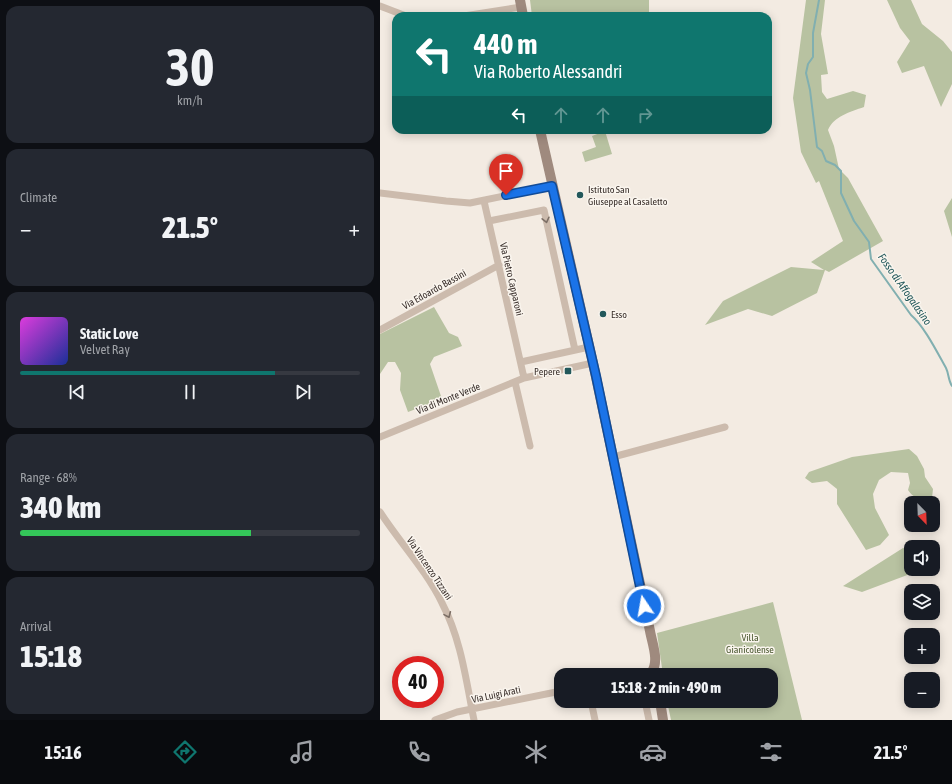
<!DOCTYPE html>
<html lang="en">
<head>
<meta charset="utf-8">
<style>
	body { margin:0; font-family:"Asap Condensed",sans-serif; background:#242831; color:#f1f3f6; height:100vh; display:flex; flex-direction:column; font-size:15px; white-space:nowrap }
	* { box-sizing:border-box; margin:0 }
	p { font-size:13px; color:#9ea1a6 }
	.icon { flex:none; width:22px; height:22px; fill:none; stroke:currentColor; stroke-width:2; stroke-linecap:round; stroke-linejoin:round }
	.map { position:relative; flex:1; overflow:hidden }
	.sheet { display:flex; flex-direction:column; gap:6px; padding:6px; background:#0d0f14; width:380px }
	.sheet>* { flex:none }
	.banner { position:absolute; left:12px; top:12px; width:380px; height:122px; border-radius:12px; box-shadow:0 2px 10px #0003; background:#0f766e; color:#fff; overflow:hidden }
	.needle { width:26px; rotate:157deg }
	.buttons { position:absolute; left:524px; top:496px; display:grid; gap:8px }
	.buttons a { display:grid; place-items:center; width:36px; height:36px; border-radius:8px; background:#171b24; box-shadow:0 2px 10px #0003; font-size:20px }
	.speed { position:absolute; left:12px; top:656px; display:flex; gap:8px; font-size:20px; font-weight:700; text-align:center }
	.speed>* { display:grid; place-content:center; width:52px; height:52px; border-radius:50%; background:#171b24; box-shadow:0 2px 10px #0003; line-height:1 }
	.speed .limit { border:6px solid #d22; background:#fff; color:#111 }
	.pin { position:absolute; display:grid; place-items:center; width:34px; height:34px; color:#fff; margin:-41px -17px; border-radius:50% 50% 50% 0; rotate:-45deg; box-shadow:0 0 4px #0007 }
	.pin .icon { rotate:45deg }
	.me { position:absolute; width:44px; margin:-22px; rotate:348deg; stroke-linejoin:round; filter:drop-shadow(0 0 3px #0008) }
	.turn { display:flex; align-items:center; gap:14px; height:84px; padding:0 16px; font-size:18px }
	.turn .icon { width:52px; height:52px; stroke-width:2.5 }
	.turn b { display:block; font-size:28px; line-height:34px }
	.lanes { display:flex; align-items:center; height:38px; padding:0 16px; background:#0003; justify-content:center; gap:20px; direction:ltr }
	.lanes .off { opacity:.35 }
	.big { font-size:30px; font-weight:800; line-height:1.1 }
	.sheet .tile { flex:1; display:flex; flex-direction:column; justify-content:center; gap:6px; min-width:0; padding:0 14px; border-radius:12px; background:#242831 }
	.sheet .dial { align-items:center; gap:0 }
	.dial b { font-size:52px; line-height:1 }
	.song { display:flex; align-items:center; gap:12px }
	.cover { width:48px; height:48px; border-radius:6px; background:linear-gradient(135deg,hsl(300 70% 55%),hsl(230 70% 35%)) }
	.played { height:4px; border-radius:2px; background:linear-gradient(90deg,#0f766e 75%,#363941 75%) }
	.keys { display:flex; justify-content:space-around; direction:ltr }
	.heat { display:flex; justify-content:space-between; align-items:center; font-size:22px; direction:ltr }
	.charge { height:6px; border-radius:3px; background:linear-gradient(90deg,#34c759 68%,#363941 0) }
	.trip { position:absolute; left:174px; top:668px; width:224px; height:40px; border-radius:12px; background:#171b24; box-shadow:0 2px 10px #0003; font-weight:800; line-height:40px; text-align:center }
	.dock { display:flex; height:64px; justify-content:space-around; align-items:center; background:#090b0e; color:#9ea1a6 }
	.dock .icon { width:28px; height:28px }
	.dock .selected { color:#0f766e }
	.dock b { font-size:18px; color:#f1f3f6 }
	main { display:flex; flex:1; min-height:0 }
	.map>svg:first-child { display:block }
	.green { fill:#b8c2a1 }
	.lines { fill:none; stroke-linecap:round; stroke-linejoin:round }
	.stream { stroke:#81afb0; stroke-width:2 }
	.street { stroke:#ccbbad; stroke-width:7 }
	.secondary { stroke:#9f8a7e; stroke-width:10 }
	.oneway { stroke:#7c6f66 }
	.route-casing { stroke:#114b97; stroke-width:10 }
	.route { stroke:#1a73e8; stroke-width:7 }
	.poi-dot { fill:#22585b; stroke:#faf5ee; stroke-width:1.5 }
	.labels { text-anchor:middle; stroke-width:3; stroke-linejoin:round; paint-order:stroke }
	.poi-label { font-size:10px; fill:#3a302c; stroke:#faf5ee; text-anchor:start }
	.street-label { font-size:10px; fill:#3a302c; stroke:#faf5ee }
	.park-label { font-size:10px; fill:#4a5830; stroke:#faf5ee }
	.water-label { font-size:11px; font-style:italic; fill:#22585b; stroke:#faf5ee }
</style>
</head>
<body>
<main>
<section class="sheet">
<div class="tile dial"><b>30</b><p>km/h</p></div>
<div class="tile"><p>Climate</p>
<div class="heat"><a>−</a><b class="big">21.5°</b><a>+</a></div>
</div>
<div class="tile">
<div class="song"><i class="cover"></i><div><b>Static Love</b><p>Velvet Ray</p></div></div>
<div class="played"></div>
<div class="keys"><svg class="icon" aria-label="previous" viewBox="0 0 24 24"><path d="M18 5L8 12l10 7zM5 5v14"/></svg><svg class="icon" aria-label="pause" viewBox="0 0 24 24"><path d="M8 5v14M16 5v14"/></svg><svg class="icon" aria-label="next" viewBox="0 0 24 24"><path d="M6 5l10 7-10 7zM19 5v14"/></svg></div>
</div>
<div class="tile"><p>Range · 68%</p><b class="big">340 km</b><div class="charge"></div></div>
<div class="tile"><p>Arrival</p><b class="big">15:18</b></div>
</section>
<div class="map">
<svg width="572" height="720" viewBox="0 0 572 720">
	<rect width="100%" height="100%" fill="#f3ebe2"/>
	<!-- green -->
	<path class="green" d="M 150,0 L 269,0 L 269,16 L 152,16 Z
		M 426,0 L 445,0 L 441,34 L 448,74 L 441,75 L 442,92 L 447,99 L 473,91 L 486,95 L 484,107 C 470,112 454,116 448,130 L 454,146 L 459,169 L 468,178 L 503,241 L 449,272 L 445,270 L 437,293 L 392,316 L 368,309 L 325,325 L 343,301 L 411,267 L 444,270 L 431,262 L 463,241 L 439,181 L 436,183 L 421,152 L 413,98 Z
		M 507,0 L 531,0 L 542,24 L 563,41 L 572,52 L 572,84 L 561,107 L 544,66 L 522,73 L 517,62 L 530,41 L 520,28 Z
		M 225,131 L 232,154 L 205,162 L 202,152 L 216,147 L 212,136 Z
		M 572,198 L 572,237 L 564,211 Z
		M 54,307 L 69,333 L 78,337 L 82,346 L 54,357 L 50,364 L 62,399 L 28,412 L 20,390 L 21,373 L 15,362 L 8,362 L 0,374 L 0,334 Z
		M 529,449 L 537,456 L 544,469 L 545,477 L 553,489 L 552,498 C 542,501 534,499 528,490 L 530,483 L 528,473 L 511,472 L 499,480 L 493,494 L 495,508 L 509,535 L 500,545 L 486,550 L 457,504 L 457,489 L 447,481 L 432,483 L 425,478 L 429,472 L 472,457 Z
		M 523,548 L 531,551 L 531,569 L 539,569 L 538,571 L 482,592 L 463,586 Z
		M 393,602 L 422,720 L 291,720 L 287,701 L 391,701 L 391,675 L 283,675 L 277,633 Z"/>
	<g class="lines">
		<!-- stream -->
		<path class="stream" d="M 439,0 L 433,33 L 433,57 L 428,64 L 426,73 L 430,90 L 437,147 L 442,151 L 446,161 L 455,165 L 461,171 L 461,193 L 474,221 L 489,242 L 491,259 L 531,315 C 544,326 557,352 566,368 C 569,374 568,380 572,386"/>
		<!-- street -->
		<path class="street" d="M 0,6 L 26,16
			M 84,16 L 141,7
			M 0,193 L 66,201 L 90,203 L 172,186
			M 104,201 L 144,378
			M 109,221 L 164,210 L 195,350
			M 0,330 L 119,265
			M 141,362 L 209,347
			M 135,382 L 150,446
			M 0,437 L 144,378 L 213,363
			M 233,457 L 345,427
			M 0,512 C 20,543 46,570 62,603 C 81,639 86,680 94,720
			M 258,675 L 271,673
			M 211,701 L 215,720
			M 265,701 L 269,720
			M 55,720 L 77,712 L 181,691"/>
		<!-- secondary -->
		<path class="secondary" d="M 140,0 L 143,16
			M 160,130 L 213,363 L 270,631 C 272,643 280,662 271,673 L 273,675
			M 280,701 L 283,720"/>
	</g>
	<!-- one-way arrows -->
	<defs><path id="oneway-chevron" d="M-2-3.5L2.5 0L-2 3.5" fill="none" stroke-width="1.6" stroke-linecap="round" stroke-linejoin="round"/></defs>
	<g class="oneway">
		<use href="#oneway-chevron" transform="translate(166 220) rotate(77)"/>
		<use href="#oneway-chevron" transform="translate(68 615) rotate(66)"/>
	</g>
	<g class="lines">
		<defs>
			<path id="route" d="M 126,195 L 172,186 L 216,376 L 264,606"/>
		</defs>
		<!-- route casing -->
		<use href="#route" class="route-casing"/>
		<!-- route -->
		<use href="#route" class="route"/>
	</g>
	<!-- markers -->
	<g class="poi-dot">
		<circle cx="200" cy="195" r="4"/>
		<circle cx="223" cy="314" r="4"/>
		<rect x="184" y="367" width="8" height="8" rx="2"/>
	</g>
	<g class="labels">
		<!-- poi labels -->
		<g class="poi-label">
			<text x="208" y="193">Istituto San<tspan x="208" dy="12">Giuseppe al Casaletto</tspan></text>
			<text x="231" y="318">Esso</text>
			<text x="180" y="375" text-anchor="end">Pepere</text>
		</g>
		<!-- street labels -->
		<g class="street-label">
			<text transform="translate(132 279) rotate(77)" y="4">Via Pietro Capparoni</text>
			<text transform="translate(54 289) rotate(-29)" y="4">Via Edoardo Bassini</text>
			<text transform="translate(68 398) rotate(-22)" y="4">Via di Monte Verde</text>
			<text transform="translate(50 568) rotate(56)" y="4">Via Vincenzo Tizzani</text>
			<text transform="translate(116 694) rotate(-12)" y="4">Via Luigi Arati</text>
		</g>
		<!-- park labels -->
		<g class="park-label">
			<text x="370" y="641">Villa<tspan x="370" dy="12">Gianicolense</tspan></text>
		</g>
		<!-- water labels -->
		<g class="water-label">
			<text transform="translate(525 289) rotate(55)" y="4">Fosso di Affogalasino</text>
		</g>
	</g>
</svg>
<div class="buttons">
<a><svg class="needle" viewBox="-14 -14 28 28"><path d="M0-13l5 13h-10z" fill="#e53935"/><path d="M0 13l5-13h-10z" fill="#9ea1a6"/></svg></a>
<a><svg class="icon" aria-label="sound" viewBox="0 0 24 24"><path d="M4 9h4l5-4v14l-5-4H4zM17 9q2 3 0 6"/></svg></a>
<a><svg class="icon" aria-label="layers" viewBox="0 0 24 24"><path d="M12 4l9 5-9 5-9-5zM3 14l9 5 9-5"/></svg></a>
<a>+</a>
<a>−</a>
</div>
<div class="speed"><div class="limit">40</div></div>
<div class="pin" style="left:126px;top:195px;background:#d93025"><svg class="icon" aria-label="arrive" viewBox="0 0 24 24"><path d="M6 21V4h12l-3 4 3 4H6"/></svg></div>
<svg class="me" style="left:264px;top:606px" viewBox="-20 -20 40 40"><circle r="17" fill="#1a73e8" stroke="#fff" stroke-width="3"/><path d="M0-11L8 9 0 5-8 9z" fill="#fff"/></svg>
<div class="trip">15:18 · 2 min · 490 m</div>
<div class="banner">
<div class="turn"><svg class="icon" aria-label="left" viewBox="0 0 24 24"><path d="M17 20v-9H6M10 6l-5 5 5 5"/></svg><div><b>440 m</b>Via Roberto Alessandri</div></div>
<div class="lanes"><svg class="icon" aria-label="left" viewBox="0 0 24 24"><path d="M17 20v-9H6M10 6l-5 5 5 5"/></svg><svg class="icon off" aria-label="ahead" viewBox="0 0 24 24"><path d="M12 20V5M6 11l6-6 6 6"/></svg><svg class="icon off" aria-label="ahead" viewBox="0 0 24 24"><path d="M12 20V5M6 11l6-6 6 6"/></svg><svg class="icon off" aria-label="right" viewBox="0 0 24 24"><path d="M7 20v-9h11M14 6l5 5-5 5"/></svg></div>
</div>
</div>
</main>
<nav class="dock">
<b>15:16</b>
<svg class="icon selected" aria-label="directions" viewBox="0 0 24 24"><path d="M12 3l9 9-9 9-9-9zM9 14v-3h6M13 9l2 2-2 2"/></svg>
<svg class="icon" aria-label="music" viewBox="0 0 24 24"><path d="M9 18V5l10-2v13"/><circle cx="6" cy="18" r="3"/><circle cx="16" cy="16" r="3"/></svg>
<svg class="icon" aria-label="phone" viewBox="0 0 24 24"><path d="M5 4h4l2 5-3 2q2 4 5 5l2-3 5 2v4C11 20 4 13 5 4z"/></svg>
<svg class="icon" aria-label="climate" viewBox="0 0 24 24"><path d="M12 3v18M4 7l16 10M4 17L20 7"/></svg>
<svg class="icon" aria-label="car" viewBox="0 0 24 24"><path d="M5 17H2v-5l4-1 3-4h7l3 4 3 1v5h-3M9 17h6M6 11h13"/><circle cx="7" cy="17" r="2"/><circle cx="17" cy="17" r="2"/></svg>
<svg class="icon" aria-label="filters" viewBox="0 0 24 24"><path d="M4 7h16M4 17h16"/><circle cx="9" cy="7" r="2"/><circle cx="15" cy="17" r="2"/></svg>
<b>21.5°</b>
</nav>
</body>
</html>
